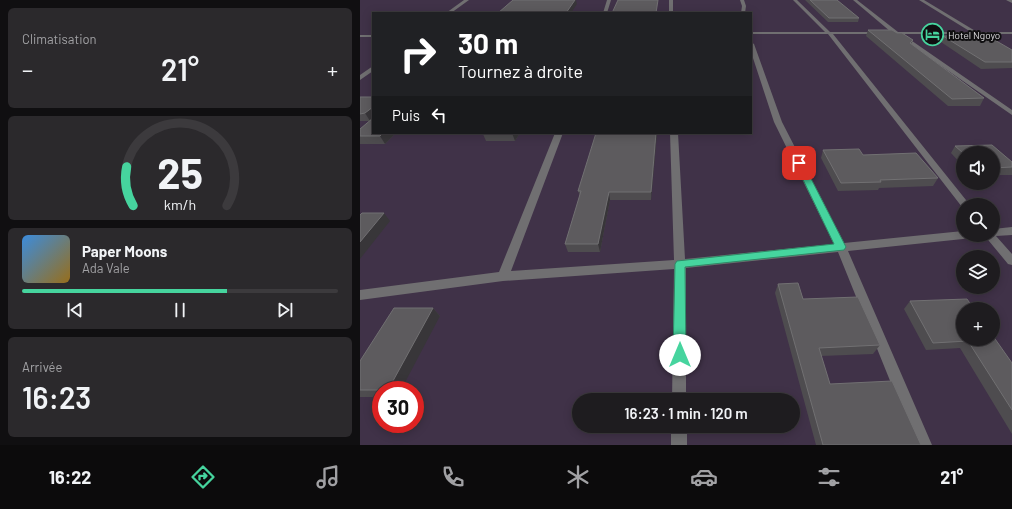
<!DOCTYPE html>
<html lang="fr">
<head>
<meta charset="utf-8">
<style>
	body { margin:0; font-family:Barlow,sans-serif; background:#2b292c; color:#f1f3f6; height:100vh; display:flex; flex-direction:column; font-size:15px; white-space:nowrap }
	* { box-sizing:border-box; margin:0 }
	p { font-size:13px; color:#a1a1a4 }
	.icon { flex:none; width:22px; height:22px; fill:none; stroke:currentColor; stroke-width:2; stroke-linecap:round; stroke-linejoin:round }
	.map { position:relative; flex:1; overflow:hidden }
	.details { display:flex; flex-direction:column; gap:8px; padding:8px; background:#100f11; width:360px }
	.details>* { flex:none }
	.banner { position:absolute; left:12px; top:12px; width:380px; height:122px; border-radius:0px; box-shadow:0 2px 10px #0003,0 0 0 1px #3c3a3d; background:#202124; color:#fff; overflow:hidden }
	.fabs { position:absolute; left:596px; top:146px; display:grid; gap:8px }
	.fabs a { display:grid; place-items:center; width:44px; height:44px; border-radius:50%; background:#1e1c1f; box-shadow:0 2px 10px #0003,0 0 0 1px #3c3a3d; font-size:20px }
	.speed { position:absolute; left:12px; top:381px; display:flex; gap:8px; font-size:20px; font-weight:700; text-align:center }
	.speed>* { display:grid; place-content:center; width:52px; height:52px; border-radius:50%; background:#1e1c1f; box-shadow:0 2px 10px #0003,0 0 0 1px #3c3a3d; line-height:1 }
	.speed .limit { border:6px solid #d22; background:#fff; color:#111 }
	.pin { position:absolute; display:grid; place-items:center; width:34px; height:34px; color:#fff; margin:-17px; border-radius:8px; box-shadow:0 2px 6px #0006 }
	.me { position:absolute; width:44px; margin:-22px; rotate:0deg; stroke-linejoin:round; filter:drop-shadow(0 0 3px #0008) }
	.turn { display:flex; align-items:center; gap:14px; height:84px; padding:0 20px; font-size:18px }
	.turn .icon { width:52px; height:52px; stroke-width:2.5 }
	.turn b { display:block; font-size:28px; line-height:34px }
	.then { display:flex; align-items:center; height:38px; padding:0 20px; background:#0003; gap:8px; font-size:15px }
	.big { font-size:30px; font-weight:600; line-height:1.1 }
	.details .widget { flex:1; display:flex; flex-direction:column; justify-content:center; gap:6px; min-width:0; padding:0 14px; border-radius:6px; background:#2b292c }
	.details .dial { align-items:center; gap:0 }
	.dial svg { height:104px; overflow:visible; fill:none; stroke:#3c3a3d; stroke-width:7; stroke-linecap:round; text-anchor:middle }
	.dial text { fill:#f1f3f6; stroke:none }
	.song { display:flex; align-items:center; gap:12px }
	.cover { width:48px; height:48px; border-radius:6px; background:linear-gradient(135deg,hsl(210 70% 55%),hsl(40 70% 35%)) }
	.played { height:4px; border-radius:2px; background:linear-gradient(90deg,#46d49e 65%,#3c3a3d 65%) }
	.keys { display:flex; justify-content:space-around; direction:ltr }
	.heat { display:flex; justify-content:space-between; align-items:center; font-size:22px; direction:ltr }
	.trip { position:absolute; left:212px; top:393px; width:228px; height:40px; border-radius:20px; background:#1e1c1f; box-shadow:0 2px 10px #0003,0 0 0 1px #3c3a3d; font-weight:600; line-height:40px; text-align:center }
	.tabs { display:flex; height:64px; justify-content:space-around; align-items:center; background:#0c0b0c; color:#a1a1a4 }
	.tabs .icon { width:28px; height:28px }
	.tabs .current { color:#46d49e }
	.tabs b { font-size:18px; color:#f1f3f6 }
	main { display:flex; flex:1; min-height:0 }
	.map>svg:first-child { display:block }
	.green { fill:#403248; fill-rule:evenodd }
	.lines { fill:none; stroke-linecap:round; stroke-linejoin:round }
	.minor { fill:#706f71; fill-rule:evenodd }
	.wall { fill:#4e4c4f }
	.shaded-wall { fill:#383639 }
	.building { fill:#5d5b5e; stroke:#717072 }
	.route { fill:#46d49e; stroke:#2e8a67 }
	.labels { text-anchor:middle; stroke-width:4; stroke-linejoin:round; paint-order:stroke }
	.far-poi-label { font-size:10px; fill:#dddcde; stroke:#100f11; text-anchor:start }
</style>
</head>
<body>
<main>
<section class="details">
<div class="widget"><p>Climatisation</p>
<div class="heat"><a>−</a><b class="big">21°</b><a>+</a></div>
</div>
<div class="widget dial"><svg viewBox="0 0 100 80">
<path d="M14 69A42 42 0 1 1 86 69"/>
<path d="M14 69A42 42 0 0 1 9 39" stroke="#46d49e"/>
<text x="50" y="56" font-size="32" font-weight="700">25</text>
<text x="50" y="72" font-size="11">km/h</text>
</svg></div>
<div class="widget">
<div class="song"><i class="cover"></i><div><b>Paper Moons</b><p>Ada Vale</p></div></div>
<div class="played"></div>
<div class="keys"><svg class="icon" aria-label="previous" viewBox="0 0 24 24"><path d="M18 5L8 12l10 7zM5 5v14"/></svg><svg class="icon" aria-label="pause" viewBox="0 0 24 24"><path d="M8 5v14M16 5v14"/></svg><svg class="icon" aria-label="next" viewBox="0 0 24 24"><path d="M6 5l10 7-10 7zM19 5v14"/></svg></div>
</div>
<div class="widget"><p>Arrivée</p><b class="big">16:23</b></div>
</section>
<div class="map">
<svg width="652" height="445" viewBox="0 0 652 445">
	<rect width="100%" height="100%" fill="#282629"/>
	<!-- green -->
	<path class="green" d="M 0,0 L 652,0 L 652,445 L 0,445 ZM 13,13 L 391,13 L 391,133 L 13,133 ZM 603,153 L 633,153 L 633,183 L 603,183 ZM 603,205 L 633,205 L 633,235 L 603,235 ZM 603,257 L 633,257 L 633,287 L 603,287 ZM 603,309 L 633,309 L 633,339 L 603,339 ZM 21,390 L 55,390 L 55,424 L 21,424 ZM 219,400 L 433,400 L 433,426 L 219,426 Z"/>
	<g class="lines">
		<!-- minor -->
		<path class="minor" d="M 104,0 L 109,0 L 91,13 L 86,13 Z
			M 247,0 L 251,0 L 247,13 L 243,13 Z
			M 309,0 L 313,0 L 313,13 L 309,13 Z
			M 380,0 L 384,0 L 386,6 L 385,13 L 381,13 L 382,6 Z
			M 433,0 L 437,0 L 470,32 L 531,32 L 493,0 L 497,0 L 538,32 L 611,32 L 559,0 L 564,0 L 617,32 L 652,32 L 652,34 L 542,34 L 652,110 L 652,115 L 535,34 L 473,34 L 610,205 L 603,205 L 603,208 L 602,207 L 468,34 L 391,34 L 391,32 L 465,32 Z
			M 646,0 L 652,0 L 652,3 Z
			M 0,35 L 13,35 L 13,37 L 0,37 Z
			M 391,42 L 394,44 L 422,122 L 484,243 L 603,231 L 603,235 L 608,235 L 607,238 L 603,239 L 488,251 L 572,445 L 556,445 L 478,252 L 326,268 L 326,400 L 312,400 L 314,269 L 143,281 L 0,300 L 0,290 L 139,272 L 195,133 L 203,133 L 151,271 L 314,260 L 310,133 L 318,133 L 325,259 L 474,244 L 414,122 L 391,52 Z
			M 13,66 L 13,71 L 0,80 L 0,75 Z
			M 652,227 L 652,235 L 636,236 L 652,254 L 652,265 L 648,264 L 624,235 L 633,235 L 633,229 Z
			M 311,426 L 327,426 L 327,445 L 311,445 Z"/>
	</g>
	<!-- wall -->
	<path class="wall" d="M 445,0 L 477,0 L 499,18 L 498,22 L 468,22 Z
		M 508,30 L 537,33 L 553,40 L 551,44 L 624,98 L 620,106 L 588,106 L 506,36 Z
		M 583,36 L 652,50 L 652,68 L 621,69 L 581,42 Z
		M 0,97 L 13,97 L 13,133 L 36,133 L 25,144 L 0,144 L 0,136 L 9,121 L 0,121 Z
		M 160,133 L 155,141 L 126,141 L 123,134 Z
		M 297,133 L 291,200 L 250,200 L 240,252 L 208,252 L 205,244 L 220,196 L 218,191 Z
		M 632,145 L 652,162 L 652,175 L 633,175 L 633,153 L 603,153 L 603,166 L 591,153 L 595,146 Z
		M 463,150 L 503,155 L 578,178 L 573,186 L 519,188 L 518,190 L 478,191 L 461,158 Z
		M 418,284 L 520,345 L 513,354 L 461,356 L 470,384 L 561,445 L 456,445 L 415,293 Z
		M 550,301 L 633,339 L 652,363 L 652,434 L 600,348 L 566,350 L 544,309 Z
		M 73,308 L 80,316 L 21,390 L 21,397 L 0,397 L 0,361 Z"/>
	<!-- shaded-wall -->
	<path class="shaded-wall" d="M 215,0 L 216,0 L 217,4 L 211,13 L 206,13 Z
		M 13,107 L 13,119 L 10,121 L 5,113 Z
		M 23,133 L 36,133 L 25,144 L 20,136 Z
		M 152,133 L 160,133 L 155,141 Z
		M 296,133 L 297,133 L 291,200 L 291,192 Z
		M 249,192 L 250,200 L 240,252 L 238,244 Z
		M 24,213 L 30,221 L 0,259 L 0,242 Z
		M 73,308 L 80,316 L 41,390 L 28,390 Z"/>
	<!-- building -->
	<path class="building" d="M 153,0 L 215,0 L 206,13 L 138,13 Z
		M 258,0 L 298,0 L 296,13 L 252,13 Z
		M 450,0 L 477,0 L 499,18 L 469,18 Z
		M 508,30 L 532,30 L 537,33 L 542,33 L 553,40 L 550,43 L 624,98 L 592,99 Z
		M 626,35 L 652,50 L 652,62 L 625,62 L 583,36 Z
		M 0,97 L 13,97 L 13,107 L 5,113 L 0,114 Z
		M 13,118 L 13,133 L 23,133 L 20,136 L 0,136 L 0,129 Z
		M 123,133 L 153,133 L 123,134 Z
		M 236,133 L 296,133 L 291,192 L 249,192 L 238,244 L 205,244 L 221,191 L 218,191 Z
		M 632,145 L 652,162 L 652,167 L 633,168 L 633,153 L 603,153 L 595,146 Z
		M 499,149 L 503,155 L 556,153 L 578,178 L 520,180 L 521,182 L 481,183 L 463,150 Z
		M 2,213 L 24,213 L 0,242 L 0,215 Z
		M 438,283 L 443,299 L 498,297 L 520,345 L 459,348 L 470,384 L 532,381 L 561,445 L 463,445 L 418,284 Z
		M 607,299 L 614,309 L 603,309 L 603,339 L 633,339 L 633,336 L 652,363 L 652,410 L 608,341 L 573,343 L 550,301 Z
		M 34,308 L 73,308 L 28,390 L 0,390 L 0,361 Z"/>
	<!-- route -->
	<path class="route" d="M 439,161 L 443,163 L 486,247 L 484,250 L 325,267 L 326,355 L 324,359 L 320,361 L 315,359 L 313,355 L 315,264 L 317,261 L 474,244 L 435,163 Z"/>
	<!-- icons -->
	<defs>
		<symbol id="hotel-ring" viewBox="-11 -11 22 22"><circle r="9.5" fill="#100f11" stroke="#46d49e" stroke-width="1.5"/><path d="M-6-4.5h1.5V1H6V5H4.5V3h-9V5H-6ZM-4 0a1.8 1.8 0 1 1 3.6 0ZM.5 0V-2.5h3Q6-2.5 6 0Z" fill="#46d49e"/></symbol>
	</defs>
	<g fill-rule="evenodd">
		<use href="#hotel-ring" x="560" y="22" width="25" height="25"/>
	</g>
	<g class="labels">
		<!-- far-poi labels -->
		<g class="far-poi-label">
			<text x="588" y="39">Hotel Ngoyo</text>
		</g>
	</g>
</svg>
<div class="fabs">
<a><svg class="icon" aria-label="sound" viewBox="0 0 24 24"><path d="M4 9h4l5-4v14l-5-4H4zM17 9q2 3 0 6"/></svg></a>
<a><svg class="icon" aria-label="search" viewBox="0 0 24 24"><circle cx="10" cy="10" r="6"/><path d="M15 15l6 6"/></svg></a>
<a><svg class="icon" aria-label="layers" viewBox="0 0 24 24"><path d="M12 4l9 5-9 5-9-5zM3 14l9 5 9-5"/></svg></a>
<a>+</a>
</div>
<div class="speed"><div class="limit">30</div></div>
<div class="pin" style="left:439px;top:163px;background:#d93025"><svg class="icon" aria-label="arrive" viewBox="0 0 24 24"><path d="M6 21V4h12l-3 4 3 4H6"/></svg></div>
<svg class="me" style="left:320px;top:355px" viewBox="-20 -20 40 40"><circle r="19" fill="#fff"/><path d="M0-13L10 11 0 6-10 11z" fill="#46d49e"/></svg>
<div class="trip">16:23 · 1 min · 120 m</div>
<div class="banner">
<div class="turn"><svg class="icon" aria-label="right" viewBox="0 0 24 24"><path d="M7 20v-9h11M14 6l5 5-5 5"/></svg><div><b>30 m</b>Tournez à droite</div></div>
<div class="then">Puis<svg class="icon" aria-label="left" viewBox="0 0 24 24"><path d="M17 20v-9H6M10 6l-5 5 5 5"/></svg></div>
</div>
</div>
</main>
<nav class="tabs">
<b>16:22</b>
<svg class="icon current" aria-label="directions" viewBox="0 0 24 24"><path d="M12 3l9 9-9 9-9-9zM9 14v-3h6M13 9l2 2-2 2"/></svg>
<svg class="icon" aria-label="music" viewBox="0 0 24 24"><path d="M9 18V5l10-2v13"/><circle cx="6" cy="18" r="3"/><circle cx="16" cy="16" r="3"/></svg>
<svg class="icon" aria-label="phone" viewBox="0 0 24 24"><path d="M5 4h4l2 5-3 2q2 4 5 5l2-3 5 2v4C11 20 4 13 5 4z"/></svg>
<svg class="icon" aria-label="climate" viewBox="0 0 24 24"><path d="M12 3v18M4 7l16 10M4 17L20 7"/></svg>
<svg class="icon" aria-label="car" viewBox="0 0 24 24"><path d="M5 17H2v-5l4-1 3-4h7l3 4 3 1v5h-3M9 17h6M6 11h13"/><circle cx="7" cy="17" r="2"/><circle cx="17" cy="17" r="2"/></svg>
<svg class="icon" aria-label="filters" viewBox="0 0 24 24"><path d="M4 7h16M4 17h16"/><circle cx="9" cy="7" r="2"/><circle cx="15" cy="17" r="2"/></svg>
<b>21°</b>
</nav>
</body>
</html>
